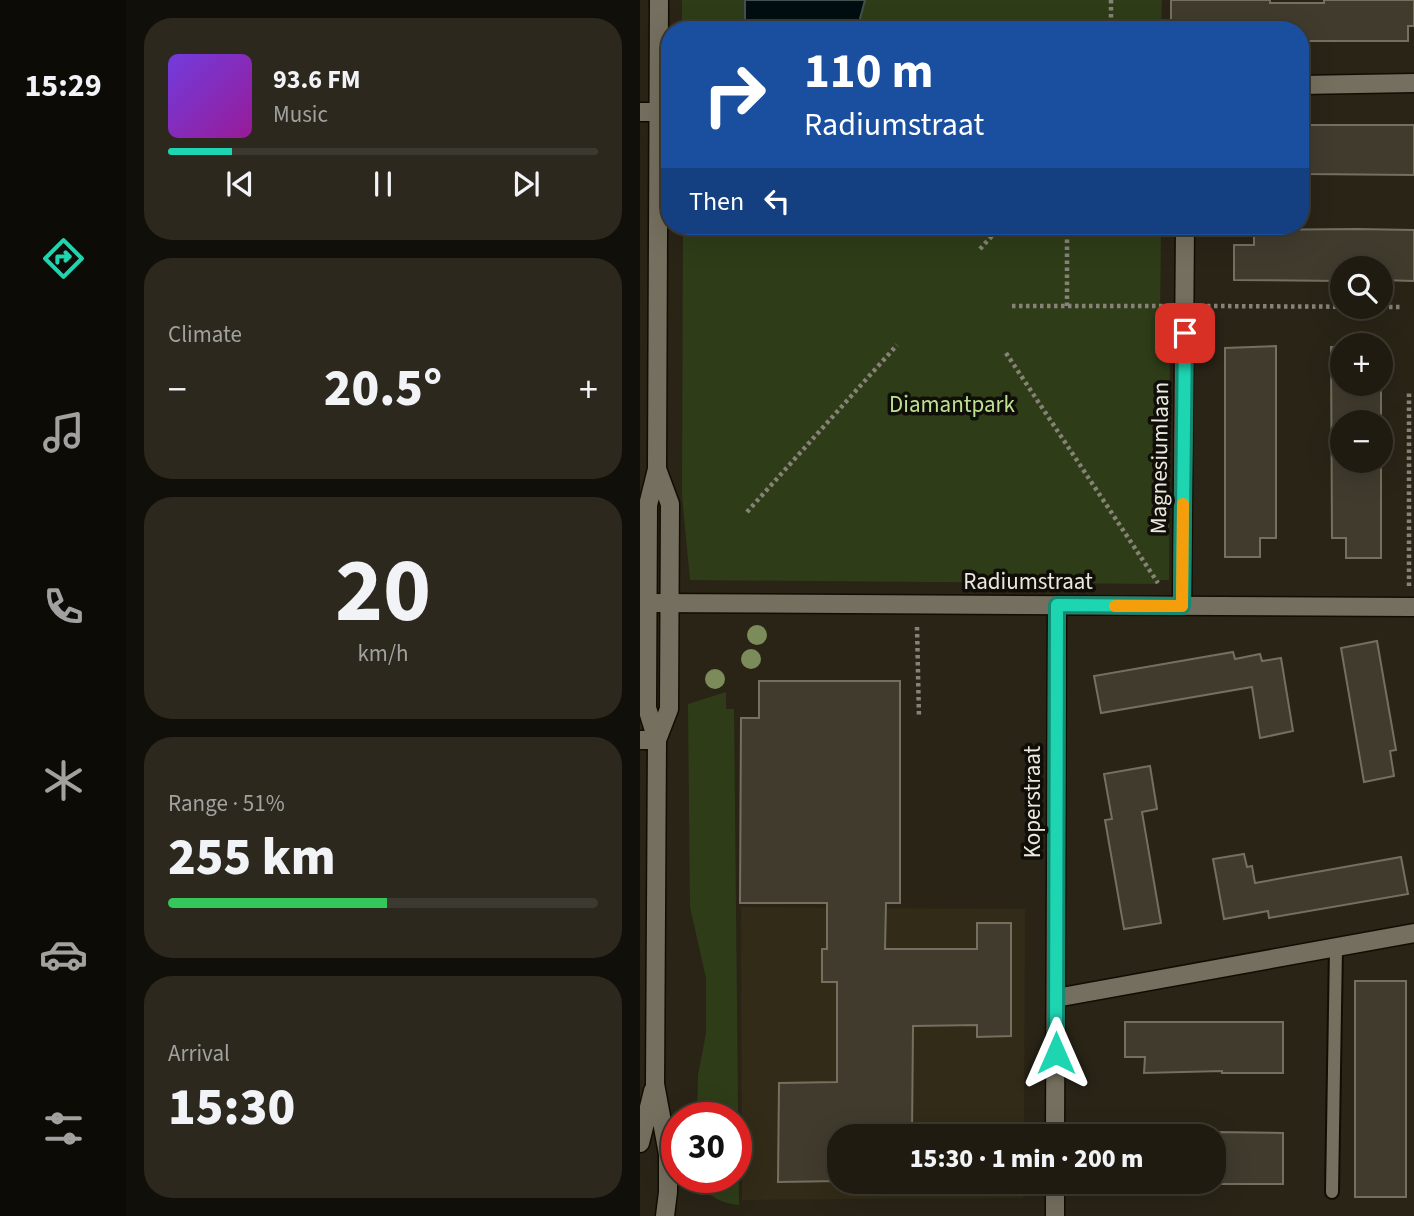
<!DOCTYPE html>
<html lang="en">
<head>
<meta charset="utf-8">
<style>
	body { margin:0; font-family:"Source Sans 3",sans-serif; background:#2c281e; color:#f1f3f6; height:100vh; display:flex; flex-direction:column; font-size:26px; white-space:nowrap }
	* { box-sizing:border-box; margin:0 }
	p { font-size:23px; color:#a1a19f }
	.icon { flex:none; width:38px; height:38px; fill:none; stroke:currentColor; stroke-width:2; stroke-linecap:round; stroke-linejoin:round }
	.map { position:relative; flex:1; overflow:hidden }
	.side { display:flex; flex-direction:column; gap:18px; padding:18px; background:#110f09; width:514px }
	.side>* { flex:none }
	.guide { position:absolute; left:21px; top:21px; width:648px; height:214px; border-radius:28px; box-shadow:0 7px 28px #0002,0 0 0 2px #3c3930; background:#1a4fa0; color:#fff; overflow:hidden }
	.buttons { position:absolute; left:690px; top:256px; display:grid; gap:14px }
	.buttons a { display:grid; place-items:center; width:63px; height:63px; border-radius:50%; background:#1f1b10; box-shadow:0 7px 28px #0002,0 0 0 2px #3c3930; font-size:35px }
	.speed { position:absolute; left:21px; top:1102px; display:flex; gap:14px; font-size:35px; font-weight:700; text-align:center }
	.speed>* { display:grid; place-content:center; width:91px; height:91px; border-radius:50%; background:#1f1b10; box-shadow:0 7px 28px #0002,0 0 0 2px #3c3930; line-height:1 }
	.speed .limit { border:10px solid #d22; background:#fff; color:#111 }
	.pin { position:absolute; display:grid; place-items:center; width:60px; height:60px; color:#fff; margin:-30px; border-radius:14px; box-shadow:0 4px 10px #0006 }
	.me { position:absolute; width:77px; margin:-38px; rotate:0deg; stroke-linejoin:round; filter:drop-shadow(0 0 5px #0008) }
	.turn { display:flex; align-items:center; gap:24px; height:147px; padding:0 28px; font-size:32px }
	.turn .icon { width:91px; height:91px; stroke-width:2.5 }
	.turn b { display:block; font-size:49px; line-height:60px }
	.then { display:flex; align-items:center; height:66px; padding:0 28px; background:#0003; gap:14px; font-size:26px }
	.big { font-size:52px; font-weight:800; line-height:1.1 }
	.side .card { flex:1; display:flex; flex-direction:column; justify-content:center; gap:10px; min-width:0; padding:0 24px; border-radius:28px; background:#2c281e }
	.side .dial { align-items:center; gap:0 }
	.dial b { font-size:91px; line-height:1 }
	.song { display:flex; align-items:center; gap:21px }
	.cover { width:84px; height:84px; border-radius:10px; background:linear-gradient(135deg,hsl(260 70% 55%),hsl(300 70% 35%)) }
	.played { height:7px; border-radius:4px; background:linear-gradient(90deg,#1ed5b1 15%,#3c3930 15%) }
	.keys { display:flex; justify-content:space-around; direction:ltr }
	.heat { display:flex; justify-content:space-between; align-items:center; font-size:38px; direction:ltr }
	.charge { height:10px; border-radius:5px; background:linear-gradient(90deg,#34c759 51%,#3c3930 0) }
	.trip { position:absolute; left:187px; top:1124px; width:399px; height:70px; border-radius:28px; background:#1f1b10; box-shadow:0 7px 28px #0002,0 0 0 2px #3c3930; font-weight:800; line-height:70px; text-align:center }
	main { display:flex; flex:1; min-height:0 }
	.tab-bar { display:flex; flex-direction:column; width:126px; justify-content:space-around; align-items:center; background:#0c0b06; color:#a1a19f }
	.tab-bar .icon { width:49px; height:49px }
	.tab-bar .current { color:#1ed5b1 }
	.tab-bar b { font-size:32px; color:#f1f3f6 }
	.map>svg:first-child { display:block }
	.built { fill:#322b17 }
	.green { fill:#2e3d18 }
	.water { fill:#000e11; stroke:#464f4f; stroke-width:2 }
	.building { fill:#403b2d; stroke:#746f5f; stroke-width:2; fill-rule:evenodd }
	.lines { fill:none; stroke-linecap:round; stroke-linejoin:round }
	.service-casing { stroke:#120d03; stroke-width:16 }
	.minor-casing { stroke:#120d03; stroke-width:21 }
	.tertiary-casing { stroke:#120d03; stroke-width:21 }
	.path { stroke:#878277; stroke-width:4.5; stroke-dasharray:3.5 3.5; stroke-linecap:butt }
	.service { stroke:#746f5e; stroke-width:12 }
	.minor { stroke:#746f5e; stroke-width:18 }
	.tertiary { stroke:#746f5e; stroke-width:18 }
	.tree { fill:#7b8b59 }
	.route-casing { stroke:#148a73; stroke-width:18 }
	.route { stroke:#1ed5b1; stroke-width:12 }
	.slow { stroke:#f59e0b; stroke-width:12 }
	.labels { text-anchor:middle; stroke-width:7; stroke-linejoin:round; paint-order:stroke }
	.park-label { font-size:23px; fill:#bee090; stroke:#100e08 }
	.street-label { font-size:23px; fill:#ebe8df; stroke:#100e08 }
</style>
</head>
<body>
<main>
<nav class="tab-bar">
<b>15:29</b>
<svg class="icon current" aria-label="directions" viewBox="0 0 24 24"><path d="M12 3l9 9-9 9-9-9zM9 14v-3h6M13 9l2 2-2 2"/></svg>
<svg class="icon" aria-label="music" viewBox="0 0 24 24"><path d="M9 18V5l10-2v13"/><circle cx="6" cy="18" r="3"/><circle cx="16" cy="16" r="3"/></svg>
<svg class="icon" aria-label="phone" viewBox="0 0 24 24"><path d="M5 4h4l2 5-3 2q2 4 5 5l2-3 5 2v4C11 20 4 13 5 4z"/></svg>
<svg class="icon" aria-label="climate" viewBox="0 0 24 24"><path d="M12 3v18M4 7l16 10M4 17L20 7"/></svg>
<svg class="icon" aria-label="car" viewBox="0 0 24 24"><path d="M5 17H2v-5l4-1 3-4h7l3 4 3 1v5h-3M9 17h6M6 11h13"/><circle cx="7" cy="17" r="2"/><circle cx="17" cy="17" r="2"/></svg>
<svg class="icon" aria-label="filters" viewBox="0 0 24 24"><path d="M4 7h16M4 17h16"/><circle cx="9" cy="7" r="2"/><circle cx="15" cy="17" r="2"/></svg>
</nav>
<section class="side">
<div class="card">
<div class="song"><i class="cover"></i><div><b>93.6 FM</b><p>Music</p></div></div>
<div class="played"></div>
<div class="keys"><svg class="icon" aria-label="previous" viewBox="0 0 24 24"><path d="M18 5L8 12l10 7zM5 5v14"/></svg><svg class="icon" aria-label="pause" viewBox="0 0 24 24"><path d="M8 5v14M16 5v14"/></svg><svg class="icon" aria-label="next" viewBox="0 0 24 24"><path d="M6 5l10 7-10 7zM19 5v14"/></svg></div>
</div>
<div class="card"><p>Climate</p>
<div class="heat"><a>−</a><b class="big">20.5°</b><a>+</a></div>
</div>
<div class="card dial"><b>20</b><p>km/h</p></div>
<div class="card"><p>Range · 51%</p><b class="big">255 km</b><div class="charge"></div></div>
<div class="card"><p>Arrival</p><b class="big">15:30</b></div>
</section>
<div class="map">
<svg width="774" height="1216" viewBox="0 0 774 1216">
	<rect width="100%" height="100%" fill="#292416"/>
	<!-- built -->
	<path class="built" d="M 101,907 L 385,909 L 384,1136 L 200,1136 L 200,1181 L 383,1181 L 383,1198 L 102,1200 Z"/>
	<!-- green -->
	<path class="green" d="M 42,0 L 522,0 L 521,30 L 42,30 Z
		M 43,226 L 521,226 L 520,324 L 530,328 L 529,580 L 519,580 L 519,584 L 50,580 L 42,496 Z
		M 86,692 L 86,709 L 94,709 L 99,1205 C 80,1203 66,1196 58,1178 L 96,1178 L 96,1118 L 57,1118 L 58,1075 L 66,1033 L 66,978 L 50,907 L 48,704 Z"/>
	<!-- water -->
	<path class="water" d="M 105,0 L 225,0 L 217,30 L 105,30 Z"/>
	<!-- building -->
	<path class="building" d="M 531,0 L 630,0 L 630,3 L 684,3 L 684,0 L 774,0 L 774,26 L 768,26 L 768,41 L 660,41 L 660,30 L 546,30 L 546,25 L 531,25 Z
		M 660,125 L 774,125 L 774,175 L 667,174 L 667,160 L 660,160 Z
		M 717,229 L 774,230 L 774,281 L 740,280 L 740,268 L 702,268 L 702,281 L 594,280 L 594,245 L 614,245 L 614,230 Z
		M 636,346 L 636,538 L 620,538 L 620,557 L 585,557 L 585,348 Z
		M 691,347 L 702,347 L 702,383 L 740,383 L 741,348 L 741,558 L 706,558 L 706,538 L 692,538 ZM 702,422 L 740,422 L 740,460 L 702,460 Z
		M 737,641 L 756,750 L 750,751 L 754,776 L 724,782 L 701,648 Z
		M 593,652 L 595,659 L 620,654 L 622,661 L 641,658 L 653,731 L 620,738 L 612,687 L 461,713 L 454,676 Z
		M 119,681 L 260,681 L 260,903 L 246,903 L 245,949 L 337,949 L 337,923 L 371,923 L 371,1036 L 337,1037 L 337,1025 L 273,1026 L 272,1136 L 200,1136 L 200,1181 L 138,1182 L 139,1083 L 197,1082 L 197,982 L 182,982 L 182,949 L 187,949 L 187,903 L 100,903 L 101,718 L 119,718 Z
		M 510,766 L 517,809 L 502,812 L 521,923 L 484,929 L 465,820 L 472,819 L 464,774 Z
		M 604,854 L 607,867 L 612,866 L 615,883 L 761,857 L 768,894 L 629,918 L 628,911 L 584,919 L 573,859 Z
		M 715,981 L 766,981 L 766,1197 L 715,1197 Z
		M 485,1022 L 643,1022 L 643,1073 L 582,1073 L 582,1071 L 504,1073 L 505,1057 L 485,1057 Z
		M 574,1132 L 643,1133 L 643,1184 L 574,1184 Z"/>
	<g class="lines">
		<defs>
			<path id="service" d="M 692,1192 L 696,948"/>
			<path id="minor" d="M 660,85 L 774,83
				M 0,112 L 19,112
				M 7,603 L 774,607
				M 542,606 L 545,226
				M 0,740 L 17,740
				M 416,998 L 774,933
				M 415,1136 L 417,605
				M 415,1216 L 415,1181"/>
			<path id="tertiary" d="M 19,0 L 17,469 L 8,505 L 7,708 L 17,740 L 15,1084 L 28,1154 L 28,1192 L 25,1216
				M 17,740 L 29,709 L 30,504 L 17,469
				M 0,1143 L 13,1091"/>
		</defs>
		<!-- service casing -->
		<use href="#service" class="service-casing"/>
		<!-- minor casing -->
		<use href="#minor" class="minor-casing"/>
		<!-- tertiary casing -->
		<use href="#tertiary" class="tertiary-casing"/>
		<!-- path -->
		<path class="path" d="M 471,0 L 471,30
			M 260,226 L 261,232
			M 340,249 L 361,226
			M 372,306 L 523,306
			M 427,306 L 427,226
			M 567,306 L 762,307
			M 366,353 L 518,583
			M 107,512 L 257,345
			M 769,586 L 769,391
			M 277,627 L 279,718"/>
		<!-- service -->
		<use href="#service" class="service"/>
		<!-- minor -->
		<use href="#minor" class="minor"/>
		<!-- tertiary -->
		<use href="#tertiary" class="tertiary"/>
	</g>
	<!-- trees -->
	<g class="tree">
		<circle cx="117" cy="635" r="10"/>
		<circle cx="111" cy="659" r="10"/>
		<circle cx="75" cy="679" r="10"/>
	</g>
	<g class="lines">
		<defs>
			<path id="route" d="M 416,1053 L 417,605 L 542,606 L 545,333"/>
		</defs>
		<!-- route casing -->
		<use href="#route" class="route-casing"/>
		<!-- route -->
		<use href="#route" class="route"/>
		<!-- slow -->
		<path class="slow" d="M 475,606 L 542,606 L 543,504"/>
	</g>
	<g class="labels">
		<!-- park labels -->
		<g class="park-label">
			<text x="312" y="412">Diamantpark</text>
		</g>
		<!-- street labels -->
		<g class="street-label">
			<text transform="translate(519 458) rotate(-89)" y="8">Magnesiumlaan</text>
			<text x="388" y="589">Radiumstraat</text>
			<text transform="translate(392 802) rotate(-90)" y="8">Koperstraat</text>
		</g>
	</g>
</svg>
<div class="buttons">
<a><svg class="icon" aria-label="search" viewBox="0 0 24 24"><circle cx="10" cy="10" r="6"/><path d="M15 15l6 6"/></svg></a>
<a>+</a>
<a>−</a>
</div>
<div class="speed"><div class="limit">30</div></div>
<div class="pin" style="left:545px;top:333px;background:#d93025"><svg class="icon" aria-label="arrive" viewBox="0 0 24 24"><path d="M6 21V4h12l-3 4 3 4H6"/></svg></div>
<svg class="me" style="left:416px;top:1053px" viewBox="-20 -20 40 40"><path d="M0-17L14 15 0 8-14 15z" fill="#1ed5b1" stroke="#fff" stroke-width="4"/></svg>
<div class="trip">15:30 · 1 min · 200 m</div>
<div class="guide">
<div class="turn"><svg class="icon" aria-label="right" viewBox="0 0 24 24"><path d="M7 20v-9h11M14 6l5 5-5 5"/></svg><div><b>110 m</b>Radiumstraat</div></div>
<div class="then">Then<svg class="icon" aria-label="left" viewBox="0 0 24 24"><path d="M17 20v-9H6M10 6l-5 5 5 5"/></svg></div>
</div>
</div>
</main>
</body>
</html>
